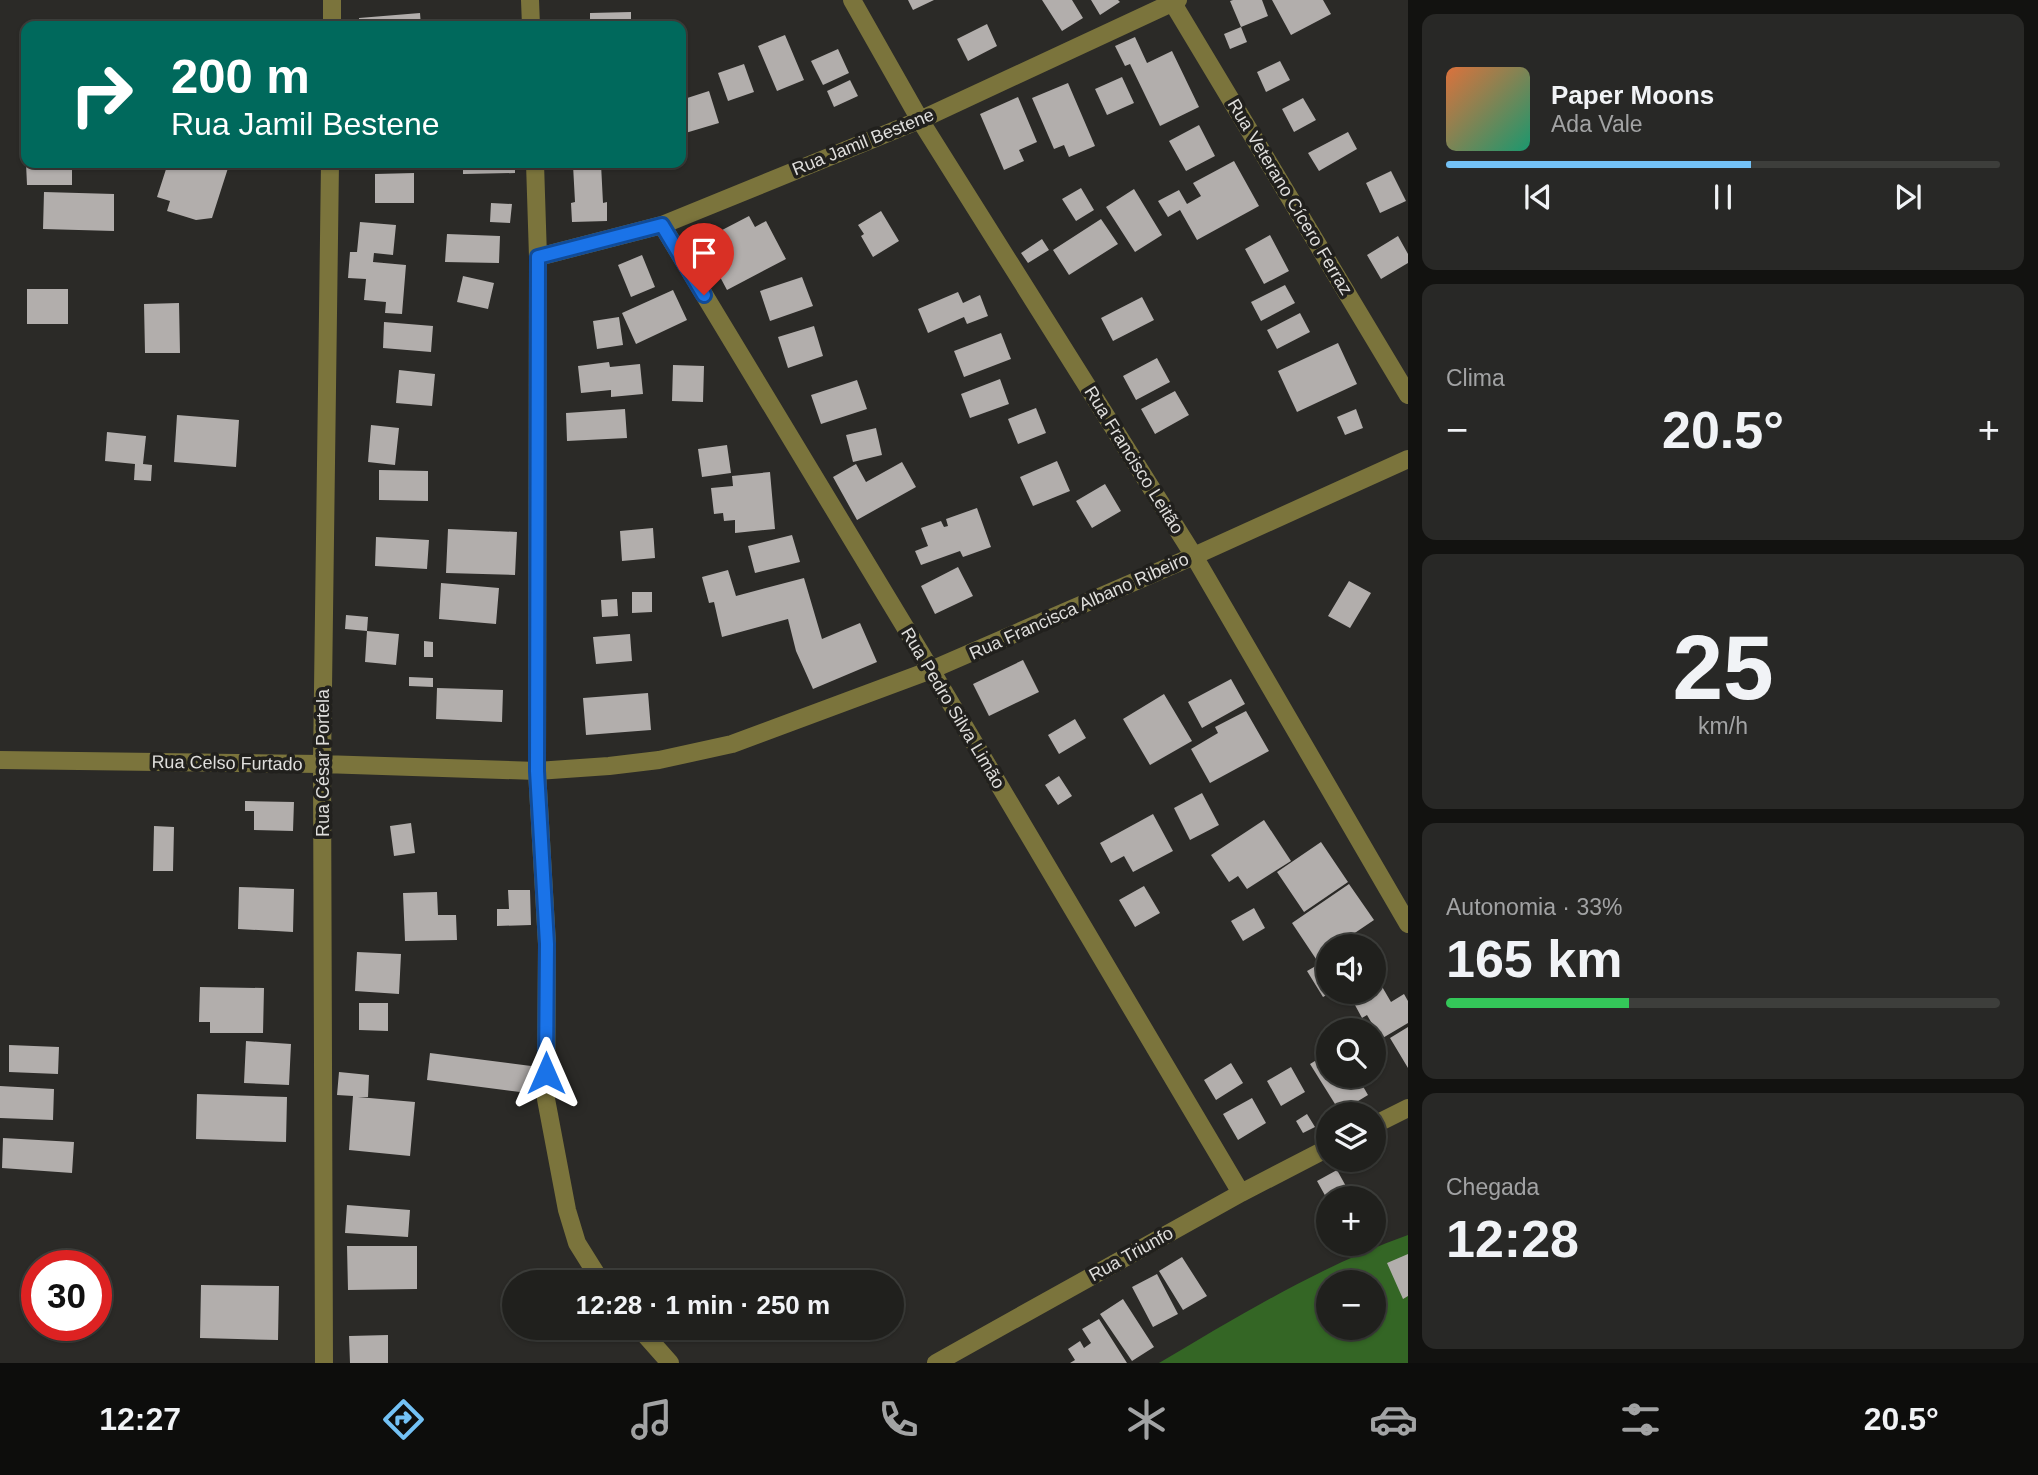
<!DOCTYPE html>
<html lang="pt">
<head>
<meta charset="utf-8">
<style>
	body { margin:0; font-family:Arial,sans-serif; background:#282826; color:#f1f3f6; height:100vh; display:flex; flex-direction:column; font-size:26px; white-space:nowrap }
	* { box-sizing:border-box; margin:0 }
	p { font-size:23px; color:#a2a3a4 }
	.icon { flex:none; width:38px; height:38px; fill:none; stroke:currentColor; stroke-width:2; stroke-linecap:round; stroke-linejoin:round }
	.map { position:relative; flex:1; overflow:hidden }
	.panel { display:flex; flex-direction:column; gap:14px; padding:14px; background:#121210; width:630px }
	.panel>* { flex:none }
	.hud { position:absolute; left:21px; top:21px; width:665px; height:147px; border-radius:14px; box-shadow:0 2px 5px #0004,0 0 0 2px #3d3e3b; background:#00695c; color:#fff; overflow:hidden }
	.fabs { position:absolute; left:1316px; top:934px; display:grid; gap:14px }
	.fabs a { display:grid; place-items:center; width:70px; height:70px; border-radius:50%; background:#20201d; box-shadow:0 2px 5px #0004,0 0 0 2px #3d3e3b; font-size:35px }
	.speed { position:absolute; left:21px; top:1250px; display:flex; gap:14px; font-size:35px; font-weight:700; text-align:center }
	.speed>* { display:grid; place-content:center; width:91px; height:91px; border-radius:50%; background:#20201d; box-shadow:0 2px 5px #0004,0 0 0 2px #3d3e3b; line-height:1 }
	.speed .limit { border:10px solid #d22; background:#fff; color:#111 }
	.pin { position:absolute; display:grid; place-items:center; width:60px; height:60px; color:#fff; margin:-72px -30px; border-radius:50% 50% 50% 0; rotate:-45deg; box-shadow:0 0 7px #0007 }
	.pin .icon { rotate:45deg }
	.me { position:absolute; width:77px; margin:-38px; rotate:0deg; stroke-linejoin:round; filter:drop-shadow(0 0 5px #0008) }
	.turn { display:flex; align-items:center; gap:24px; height:147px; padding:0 35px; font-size:32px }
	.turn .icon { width:91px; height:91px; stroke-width:2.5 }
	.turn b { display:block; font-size:49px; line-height:60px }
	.big { font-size:52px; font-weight:600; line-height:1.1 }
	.panel .card { flex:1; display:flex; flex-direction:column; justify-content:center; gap:10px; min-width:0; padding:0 24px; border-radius:14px; background:#282826 }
	.panel .dial { align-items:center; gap:0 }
	.dial b { font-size:91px; line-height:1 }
	.song { display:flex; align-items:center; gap:21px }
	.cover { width:84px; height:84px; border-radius:10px; background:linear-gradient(135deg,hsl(20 70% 55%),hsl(160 70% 35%)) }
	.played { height:7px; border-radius:4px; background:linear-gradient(90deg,#73c1f5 55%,#3d3e3b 55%) }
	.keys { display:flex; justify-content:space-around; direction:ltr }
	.heat { display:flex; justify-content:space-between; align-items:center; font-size:38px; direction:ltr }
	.charge { height:10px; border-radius:5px; background:linear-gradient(90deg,#34c759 33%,#3d3e3b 0) }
	.trip { position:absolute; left:502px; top:1270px; width:402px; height:70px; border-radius:35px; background:#20201d; box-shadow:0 2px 5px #0004,0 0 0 2px #3d3e3b; font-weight:600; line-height:70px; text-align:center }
	.menu { display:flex; height:112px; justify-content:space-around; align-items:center; background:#0d0d0c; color:#a2a3a4 }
	.menu .icon { width:49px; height:49px }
	.menu .on { color:#73c1f5 }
	.menu b { font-size:32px; color:#f1f3f6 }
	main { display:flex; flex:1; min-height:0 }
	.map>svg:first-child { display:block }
	.forest { fill:#346625; fill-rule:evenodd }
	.building { fill:#b2aeac }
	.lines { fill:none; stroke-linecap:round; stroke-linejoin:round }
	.minor { stroke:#7b743c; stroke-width:18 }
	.route-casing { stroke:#114b97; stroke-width:18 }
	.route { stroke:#1a73e8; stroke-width:12 }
	.labels { text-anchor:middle; stroke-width:7; stroke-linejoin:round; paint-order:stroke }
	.street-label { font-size:18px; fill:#dfdedc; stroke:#21201d }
</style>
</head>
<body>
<main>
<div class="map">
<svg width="1408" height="1363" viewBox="0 0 1408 1363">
	<rect width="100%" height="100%" fill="#2b2a27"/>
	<!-- forest -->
	<path class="forest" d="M 1408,1235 L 1408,1363 L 1159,1363 C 1239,1316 1320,1266 1408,1235 ZM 1328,1283 L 1374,1283 L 1374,1328 L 1328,1328 Z"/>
	<!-- building -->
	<path class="building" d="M 908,0 L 934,0 L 913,10 Z
		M 1042,0 L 1072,0 L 1083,18 L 1062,31 Z
		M 1091,0 L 1118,0 L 1120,2 L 1100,15 Z
		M 1233,0 L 1262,0 L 1268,16 L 1241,27 L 1230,1 Z
		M 1272,0 L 1323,0 L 1331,14 L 1291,35 Z
		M 631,12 L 631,26 L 590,26 L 590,13 Z
		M 420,13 L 421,26 L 359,26 L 359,18 Z
		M 987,24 L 997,46 L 968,61 L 957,39 Z
		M 1241,27 L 1247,42 L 1230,49 L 1224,34 Z
		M 785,35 L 804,80 L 777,91 L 758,46 Z
		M 1135,37 L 1147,63 L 1172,51 L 1199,107 L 1160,126 L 1130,64 L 1125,66 L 1115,46 Z
		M 838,49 L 849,73 L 823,85 L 811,61 Z
		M 1280,61 L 1290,80 L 1266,92 L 1257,72 Z
		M 744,64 L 754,92 L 728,101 L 718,73 Z
		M 1122,77 L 1134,103 L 1107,115 L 1095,89 Z
		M 850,80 L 858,96 L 834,107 L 827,91 Z
		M 1068,83 L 1095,146 L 1069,157 L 1064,145 L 1054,149 L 1032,98 Z
		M 709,91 L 719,123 L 682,134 L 681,100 Z
		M 1018,97 L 1037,142 L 1019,150 L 1024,161 L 1004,170 L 980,114 Z
		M 1303,98 L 1316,120 L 1294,132 L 1282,109 Z
		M 1199,125 L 1215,156 L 1186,171 L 1169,141 Z
		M 1348,132 L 1357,149 L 1319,171 L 1308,153 Z
		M 1234,161 L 1259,206 L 1197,240 L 1180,210 L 1168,217 L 1158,201 L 1179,190 L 1187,204 L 1201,196 L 1193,183 Z
		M 26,163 L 72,163 L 72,185 L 27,185 Z
		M 168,163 L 229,165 L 212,218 L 196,220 L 167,211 L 170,201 L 157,197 Z
		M 463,163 L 515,163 L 515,173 L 463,174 Z
		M 601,164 L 603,203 L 607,202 L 607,221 L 572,222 L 571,203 L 575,202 L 573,165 Z
		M 1391,171 L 1406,201 L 1380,213 L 1366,183 Z
		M 414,173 L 414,203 L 375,203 L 375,174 Z
		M 1081,188 L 1094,210 L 1076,221 L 1062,199 Z
		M 1134,189 L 1162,235 L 1135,252 L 1106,207 Z
		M 44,192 L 114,194 L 114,231 L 43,229 Z
		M 491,203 L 512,204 L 510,223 L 490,222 Z
		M 881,211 L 899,241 L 873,257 L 861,236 L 864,234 L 858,225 Z
		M 749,216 L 755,227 L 766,221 L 786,259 L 727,290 L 701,241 Z
		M 1101,219 L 1118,244 L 1069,275 L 1053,250 Z
		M 360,222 L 396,225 L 393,255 L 374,253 L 373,262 L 406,265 L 402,314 L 385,313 L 386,302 L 364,300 L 366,279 L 348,278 L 350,252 L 357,252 Z
		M 447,234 L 500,236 L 499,263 L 445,262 Z
		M 1270,235 L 1289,271 L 1264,284 L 1245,249 Z
		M 1398,236 L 1408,254 L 1408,263 L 1381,279 L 1367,255 Z
		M 1042,239 L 1049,250 L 1028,263 L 1021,253 Z
		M 642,255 L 655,287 L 631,297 L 618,265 Z
		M 463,276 L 494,283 L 488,309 L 457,302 Z
		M 802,277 L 813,306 L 770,321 L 760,291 Z
		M 1285,285 L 1295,303 L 1261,321 L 1251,302 Z
		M 27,289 L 68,289 L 68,324 L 27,324 Z
		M 673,290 L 687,320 L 636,344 L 622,313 Z
		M 958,292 L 963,303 L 980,295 L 988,316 L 967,324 L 964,317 L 928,333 L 918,309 Z
		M 1142,297 L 1154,320 L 1113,341 L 1101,318 Z
		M 179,303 L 180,353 L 145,353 L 144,304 Z
		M 1300,313 L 1310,332 L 1277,349 L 1267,330 Z
		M 619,317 L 623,345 L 597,349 L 593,321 Z
		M 384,322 L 433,326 L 431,352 L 383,348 Z
		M 814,326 L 823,356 L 788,368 L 778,337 Z
		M 1001,333 L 1011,359 L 964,377 L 954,351 Z
		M 1338,343 L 1357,384 L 1297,412 L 1278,371 Z
		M 1157,358 L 1170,382 L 1136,400 L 1123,376 Z
		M 609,362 L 610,367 L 640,364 L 643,394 L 611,397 L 611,390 L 581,393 L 578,366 Z
		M 673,365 L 704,366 L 703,402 L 672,401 Z
		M 399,370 L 435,374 L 432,406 L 396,403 Z
		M 1000,379 L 1009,404 L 970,418 L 961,394 Z
		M 857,380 L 867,409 L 821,424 L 811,395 Z
		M 1175,391 L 1189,415 L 1155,434 L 1141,409 Z
		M 1036,408 L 1046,433 L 1018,444 L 1008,419 Z
		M 625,409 L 627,438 L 567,441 L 566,413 Z
		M 1356,409 L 1363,428 L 1345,435 L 1337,417 Z
		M 177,415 L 239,420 L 236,467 L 174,462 Z
		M 371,425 L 399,428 L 395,465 L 368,462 Z
		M 876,428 L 882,455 L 853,462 L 846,435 Z
		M 107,432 L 146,436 L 143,464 L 152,465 L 151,481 L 134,480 L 135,464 L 105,461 Z
		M 727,445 L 731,473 L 702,477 L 698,449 Z
		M 1057,461 L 1070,491 L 1033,506 L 1020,477 Z
		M 902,462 L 916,487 L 857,520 L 833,477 L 856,464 L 866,482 Z
		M 379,470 L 428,471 L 428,501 L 379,500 Z
		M 770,472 L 775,529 L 735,533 L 735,520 L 724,521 L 723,513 L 714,514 L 711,488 L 733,486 L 732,476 Z
		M 1105,484 L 1121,511 L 1092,528 L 1076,501 Z
		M 977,508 L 991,547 L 963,557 L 960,551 L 921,565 L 915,551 L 928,546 L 921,528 L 941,521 L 944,527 L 948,526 L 946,519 Z
		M 653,528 L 655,558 L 622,561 L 620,531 Z
		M 448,529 L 517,532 L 515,575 L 446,573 Z
		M 792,535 L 800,562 L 755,573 L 748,546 Z
		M 376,537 L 429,540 L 427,569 L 375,566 Z
		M 958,567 L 973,596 L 935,614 L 921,586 Z
		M 728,570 L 736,596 L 804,578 L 822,639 L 860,623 L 877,662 L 813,689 L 796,651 L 788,619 L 722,637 L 714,602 L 709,603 L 702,577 Z
		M 1349,581 L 1371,593 L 1350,628 L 1328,616 Z
		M 441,583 L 499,588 L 496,624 L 439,619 Z
		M 632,592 L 652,592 L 652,612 L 632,613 Z
		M 617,599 L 618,616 L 602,617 L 601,600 Z
		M 346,615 L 368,617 L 367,631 L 345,629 Z
		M 367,631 L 399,634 L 396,665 L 365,662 Z
		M 630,634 L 632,661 L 596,664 L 593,637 Z
		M 424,641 L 433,642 L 433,657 L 424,657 Z
		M 1023,660 L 1039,692 L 989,716 L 973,684 Z
		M 409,677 L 433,678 L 433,687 L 409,686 Z
		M 1231,679 L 1245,704 L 1202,728 L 1188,702 Z
		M 437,688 L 503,690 L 502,722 L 436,719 Z
		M 648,693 L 651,730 L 586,735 L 583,698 Z
		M 1164,694 L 1192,741 L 1150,765 L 1123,719 Z
		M 1246,711 L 1269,751 L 1210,783 L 1191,749 L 1218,733 L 1215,727 Z
		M 1075,719 L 1086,738 L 1059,754 L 1048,735 Z
		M 1059,776 L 1072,796 L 1058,805 L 1045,785 Z
		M 1202,793 L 1219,825 L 1190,840 L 1174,808 Z
		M 245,801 L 294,802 L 293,831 L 254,830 L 254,811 L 245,811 Z
		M 1153,814 L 1173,851 L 1133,872 L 1124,856 L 1111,863 L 1100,843 Z
		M 1264,820 L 1291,861 L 1247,889 L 1238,876 L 1229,882 L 1211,855 Z
		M 411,823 L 415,853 L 394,856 L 390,826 Z
		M 154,826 L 174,827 L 173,871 L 153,871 Z
		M 1321,842 L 1348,882 L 1304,912 L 1277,872 Z
		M 1349,884 L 1374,920 L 1334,947 L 1328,947 L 1328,951 L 1316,959 L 1292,923 Z
		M 1144,886 L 1160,913 L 1135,927 L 1119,900 Z
		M 239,887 L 294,889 L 293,932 L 238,929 Z
		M 508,890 L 530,890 L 531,925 L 497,926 L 497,909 L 509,909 Z
		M 437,892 L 438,915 L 456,915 L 457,940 L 405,941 L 403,893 Z
		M 1254,908 L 1265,928 L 1243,941 L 1231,921 Z
		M 357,952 L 401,954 L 399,994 L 355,991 Z
		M 1328,959 L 1328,992 L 1332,992 L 1323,997 L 1307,971 Z
		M 1377,978 L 1391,1002 L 1404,994 L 1408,1001 L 1408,1023 L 1381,1039 L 1367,1015 L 1362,1018 L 1349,994 L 1374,992 L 1374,980 Z
		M 200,987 L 264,988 L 263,1033 L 210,1033 L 210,1022 L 199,1022 Z
		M 359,1003 L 388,1003 L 388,1031 L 359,1030 Z
		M 1408,1027 L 1408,1068 L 1390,1038 Z
		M 246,1041 L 291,1044 L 289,1085 L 244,1083 Z
		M 9,1045 L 59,1047 L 58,1074 L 9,1072 Z
		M 430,1053 L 531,1066 L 528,1093 L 427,1080 Z
		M 1328,1053 L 1328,1076 L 1357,1076 L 1368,1095 L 1340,1112 L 1310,1064 Z
		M 1231,1063 L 1243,1083 L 1216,1100 L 1204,1080 Z
		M 1291,1067 L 1305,1092 L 1281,1106 L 1267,1081 Z
		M 339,1072 L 369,1075 L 368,1097 L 358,1097 L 415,1102 L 410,1156 L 349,1150 L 353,1096 L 337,1095 Z
		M 0,1086 L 54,1089 L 53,1120 L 0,1118 Z
		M 197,1094 L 287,1097 L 286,1142 L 196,1139 Z
		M 1252,1098 L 1266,1123 L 1238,1140 L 1223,1114 Z
		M 1307,1114 L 1315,1127 L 1303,1133 L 1296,1121 Z
		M 3,1138 L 74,1142 L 72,1173 L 2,1168 Z
		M 1337,1170 L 1353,1199 L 1327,1199 L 1317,1181 Z
		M 347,1205 L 410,1210 L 408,1237 L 345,1233 Z
		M 347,1246 L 417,1246 L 417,1289 L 348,1290 Z
		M 1408,1254 L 1408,1296 L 1403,1299 L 1387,1263 Z
		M 1182,1257 L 1207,1296 L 1183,1310 L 1159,1271 Z
		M 1157,1274 L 1178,1314 L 1153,1327 L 1132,1287 Z
		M 201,1285 L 279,1286 L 278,1340 L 200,1338 Z
		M 1123,1299 L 1154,1347 L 1132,1361 L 1100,1314 Z
		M 1099,1319 L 1127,1363 L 1070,1363 L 1075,1360 L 1068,1349 L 1080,1341 L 1084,1348 L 1091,1343 L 1082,1329 Z
		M 388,1335 L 388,1363 L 350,1363 L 349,1336 Z"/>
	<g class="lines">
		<!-- minor -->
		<path class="minor" d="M 530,0 L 531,26
			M 852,0 L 920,120 L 1194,556 L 1408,924
			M 1171,0 L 1408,395
			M 332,26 L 332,0
			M 535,163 L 538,257 L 537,771 L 547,944 L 546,1099 L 567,1210 L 577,1243 L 602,1283
			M 662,225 L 931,670 L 1241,1193
			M 538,257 L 662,225 L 920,120 L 1178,0
			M 0,760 L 322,764 L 537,771 L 609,766 L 659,760 L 732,744 L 931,670 L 1194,556 L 1408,459
			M 1374,1125 L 1408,1108
			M 639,1328 L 670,1363
			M 324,1363 L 322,764 L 330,163
			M 936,1363 L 1241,1193 L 1328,1148"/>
	</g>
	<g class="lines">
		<defs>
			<path id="route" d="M 546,1073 L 547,944 L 537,771 L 538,257 L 662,225 L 704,295"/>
		</defs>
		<!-- route casing -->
		<use href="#route" class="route-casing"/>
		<!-- route -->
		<use href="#route" class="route"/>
	</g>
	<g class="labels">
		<!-- street labels -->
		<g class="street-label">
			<text transform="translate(863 142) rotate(-22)" y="6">Rua Jamil Bestene</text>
			<text transform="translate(1290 197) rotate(59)" y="6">Rua Veterano Cícero Ferraz</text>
			<text transform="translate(1134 460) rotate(58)" y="6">Rua Francisco Leitão</text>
			<text transform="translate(1079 606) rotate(-24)" y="6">Rua Francisca Albano Ribeiro</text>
			<text transform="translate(953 708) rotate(59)" y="6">Rua Pedro Silva Limão</text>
			<text transform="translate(227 763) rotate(1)" y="6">Rua Celso Furtado</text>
			<text transform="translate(323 763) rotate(-90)" y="6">Rua César Portela</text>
			<text transform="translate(1131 1254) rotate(-29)" y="6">Rua Triunfo</text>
		</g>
	</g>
</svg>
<div class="fabs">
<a><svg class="icon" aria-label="sound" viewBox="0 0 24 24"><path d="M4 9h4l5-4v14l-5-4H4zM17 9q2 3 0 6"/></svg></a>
<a><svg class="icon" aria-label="search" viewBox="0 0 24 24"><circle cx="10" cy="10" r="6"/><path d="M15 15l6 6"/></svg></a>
<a><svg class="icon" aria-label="layers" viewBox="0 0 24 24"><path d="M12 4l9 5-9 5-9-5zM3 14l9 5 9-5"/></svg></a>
<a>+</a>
<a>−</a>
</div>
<div class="speed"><div class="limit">30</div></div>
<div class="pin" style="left:704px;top:295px;background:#d93025"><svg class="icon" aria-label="arrive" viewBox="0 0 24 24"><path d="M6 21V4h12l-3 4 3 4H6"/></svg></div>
<svg class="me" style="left:546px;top:1073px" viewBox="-20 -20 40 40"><path d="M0-17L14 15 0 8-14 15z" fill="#1a73e8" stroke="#fff" stroke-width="4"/></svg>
<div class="trip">12:28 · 1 min · 250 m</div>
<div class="hud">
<div class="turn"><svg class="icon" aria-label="right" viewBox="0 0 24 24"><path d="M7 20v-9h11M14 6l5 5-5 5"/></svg><div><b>200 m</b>Rua Jamil Bestene</div></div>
</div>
</div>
<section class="panel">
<div class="card">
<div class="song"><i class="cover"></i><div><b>Paper Moons</b><p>Ada Vale</p></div></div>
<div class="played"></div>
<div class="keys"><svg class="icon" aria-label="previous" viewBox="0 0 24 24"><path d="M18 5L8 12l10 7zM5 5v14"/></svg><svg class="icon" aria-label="pause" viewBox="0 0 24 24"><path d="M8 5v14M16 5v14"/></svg><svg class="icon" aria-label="next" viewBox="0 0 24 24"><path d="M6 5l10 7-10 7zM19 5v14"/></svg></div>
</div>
<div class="card"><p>Clima</p>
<div class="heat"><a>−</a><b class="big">20.5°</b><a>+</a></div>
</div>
<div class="card dial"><b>25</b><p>km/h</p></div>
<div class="card"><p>Autonomia · 33%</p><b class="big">165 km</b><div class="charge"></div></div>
<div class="card"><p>Chegada</p><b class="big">12:28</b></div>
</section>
</main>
<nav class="menu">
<b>12:27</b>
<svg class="icon on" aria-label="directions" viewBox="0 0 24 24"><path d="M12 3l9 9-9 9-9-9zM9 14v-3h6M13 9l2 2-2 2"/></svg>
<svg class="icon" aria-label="music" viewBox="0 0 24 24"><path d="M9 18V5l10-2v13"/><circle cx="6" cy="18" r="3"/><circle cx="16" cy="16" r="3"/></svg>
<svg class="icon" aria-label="phone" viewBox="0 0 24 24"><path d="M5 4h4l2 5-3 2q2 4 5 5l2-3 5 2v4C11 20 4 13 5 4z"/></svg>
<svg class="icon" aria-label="climate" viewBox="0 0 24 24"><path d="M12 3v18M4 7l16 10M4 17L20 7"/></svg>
<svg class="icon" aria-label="car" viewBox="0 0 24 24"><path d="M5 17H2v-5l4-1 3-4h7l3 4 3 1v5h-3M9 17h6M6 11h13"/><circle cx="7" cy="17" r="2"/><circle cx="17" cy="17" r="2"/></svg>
<svg class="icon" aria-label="filters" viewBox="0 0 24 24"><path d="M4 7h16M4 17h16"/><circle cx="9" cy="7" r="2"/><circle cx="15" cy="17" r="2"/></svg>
<b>20.5°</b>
</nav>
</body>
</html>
